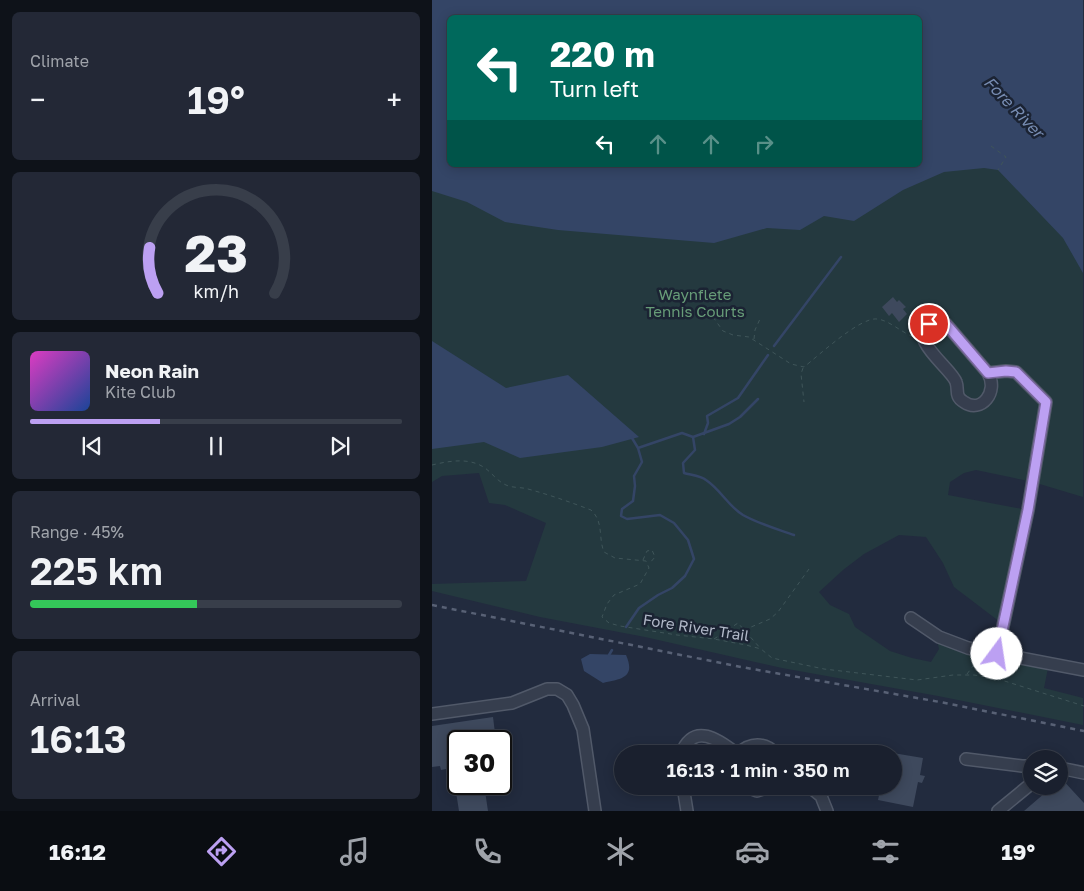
<!DOCTYPE html>
<html lang="en">
<head>
<meta charset="utf-8">
<style>
	body { margin:0; font-family:"Golos Text",sans-serif; background:#232836; color:#f1f3f6; height:100vh; display:flex; flex-direction:column; font-size:19px; white-space:nowrap }
	* { box-sizing:border-box; margin:0 }
	p { font-size:16px; color:#9fa3aa }
	.icon { flex:none; width:28px; height:28px; fill:none; stroke:currentColor; stroke-width:2; stroke-linecap:round; stroke-linejoin:round }
	.map { position:relative; flex:1; overflow:hidden }
	.drawer { display:flex; flex-direction:column; gap:12px; padding:12px; background:#0e1219; width:432px }
	.drawer>* { flex:none }
	.banner { position:absolute; left:15px; top:15px; width:475px; height:152px; border-radius:8px; box-shadow:0 2px 12px #0003,0 0 0 1px #383e4a; background:#00695c; color:#fff; overflow:hidden }
	.controls { position:absolute; left:591px; top:750px; display:grid; gap:10px }
	.controls a { display:grid; place-items:center; width:45px; height:45px; border-radius:50%; background:#1a202e; box-shadow:0 2px 12px #0003,0 0 0 1px #383e4a; font-size:25px }
	.speed { position:absolute; left:15px; top:730px; display:flex; gap:10px; font-size:25px; font-weight:700; text-align:center }
	.speed>* { display:grid; place-content:center; width:65px; height:65px; border-radius:50%; background:#1a202e; box-shadow:0 2px 12px #0003,0 0 0 1px #383e4a; line-height:1 }
	.speed .limit { border:2px solid #111; border-radius:8px; background:#fff; color:#111 }
	.pin { position:absolute; display:grid; place-items:center; width:42px; height:42px; color:#fff; margin:-21px; border:2px solid #fff; border-radius:50%; box-shadow:0 1px 5px #0007 }
	.me { position:absolute; width:55px; margin:-28px; rotate:14deg; stroke-linejoin:round; filter:drop-shadow(0 0 4px #0008) }
	.turn { display:flex; align-items:center; gap:18px; height:105px; padding:0 20px; font-size:22px }
	.turn .icon { width:65px; height:65px; stroke-width:2.5 }
	.turn b { display:block; font-size:35px; line-height:42px }
	.lanes { display:flex; align-items:center; height:48px; padding:0 20px; background:#0003; justify-content:center; gap:25px; direction:ltr }
	.lanes .off { opacity:.35 }
	.big { font-size:38px; font-weight:600; line-height:1.1 }
	.drawer .widget { flex:1; display:flex; flex-direction:column; justify-content:center; gap:8px; min-width:0; padding:0 18px; border-radius:8px; background:#232836 }
	.drawer .dial { align-items:center; gap:0 }
	.dial svg { height:130px; overflow:visible; fill:none; stroke:#383e4a; stroke-width:7; stroke-linecap:round; text-anchor:middle }
	.dial text { fill:#f1f3f6; stroke:none }
	.song { display:flex; align-items:center; gap:15px }
	.cover { width:60px; height:60px; border-radius:8px; background:linear-gradient(135deg,hsl(310 70% 55%),hsl(220 70% 35%)) }
	.played { height:5px; border-radius:2px; background:linear-gradient(90deg,#bca0f2 35%,#383e4a 35%) }
	.keys { display:flex; justify-content:space-around; direction:ltr }
	.heat { display:flex; justify-content:space-between; align-items:center; font-size:28px; direction:ltr }
	.charge { height:8px; border-radius:4px; background:linear-gradient(90deg,#34c759 45%,#383e4a 0) }
	.trip { position:absolute; left:182px; top:745px; width:288px; height:50px; border-radius:25px; background:#1a202e; box-shadow:0 2px 12px #0003,0 0 0 1px #383e4a; font-weight:600; line-height:50px; text-align:center }
	.tab-bar { display:flex; height:80px; justify-content:space-around; align-items:center; background:#0a0d12; color:#9fa3aa }
	.tab-bar .icon { width:35px; height:35px }
	.tab-bar .selected { color:#bca0f2 }
	.tab-bar b { font-size:22px; color:#f1f3f6 }
	main { display:flex; flex:1; min-height:0 }
	.map>svg:first-child { display:block }
	.green { fill:#24393f }
	.water { fill:#344566; fill-rule:evenodd }
	.lines { fill:none; stroke-linecap:round; stroke-linejoin:round }
	.stream { stroke:#344566; stroke-width:2.5 }
	.building { fill:#3e495d }
	.minor-casing { stroke:#515969; stroke-width:14 }
	.path { stroke:#3f5559; stroke-width:1; stroke-dasharray:4 4; stroke-linecap:butt }
	.minor { stroke:#363e4e; stroke-width:11 }
	.rail { stroke:#586175; stroke-width:2.5; stroke-dasharray:5 5; stroke-linecap:butt }
	.route-casing { stroke:#7a689d; stroke-width:12 }
	.route { stroke:#bca0f2; stroke-width:9 }
	.labels { text-anchor:middle; stroke-width:5; stroke-linejoin:round; paint-order:stroke }
	.park-label { font-size:15px; fill:#679c78; stroke:#1b2333 }
	.street-label { font-size:15px; fill:#b2b9c9; stroke:#1b2333 }
	.water-label { font-size:16px; font-style:italic; fill:#778cb2; stroke:#1b2333 }
</style>
</head>
<body>
<main>
<section class="drawer">
<div class="widget"><p>Climate</p>
<div class="heat"><a>−</a><b class="big">19°</b><a>+</a></div>
</div>
<div class="widget dial"><svg viewBox="0 0 100 80">
<path d="M14 69A42 42 0 1 1 86 69"/>
<path d="M14 69A42 42 0 0 1 9 41" stroke="#bca0f2"/>
<text x="50" y="56" font-size="32" font-weight="700">23</text>
<text x="50" y="72" font-size="11">km/h</text>
</svg></div>
<div class="widget">
<div class="song"><i class="cover"></i><div><b>Neon Rain</b><p>Kite Club</p></div></div>
<div class="played"></div>
<div class="keys"><svg class="icon" aria-label="previous" viewBox="0 0 24 24"><path d="M18 5L8 12l10 7zM5 5v14"/></svg><svg class="icon" aria-label="pause" viewBox="0 0 24 24"><path d="M8 5v14M16 5v14"/></svg><svg class="icon" aria-label="next" viewBox="0 0 24 24"><path d="M6 5l10 7-10 7zM19 5v14"/></svg></div>
</div>
<div class="widget"><p>Range · 45%</p><b class="big">225 km</b><div class="charge"></div></div>
<div class="widget"><p>Arrival</p><b class="big">16:13</b></div>
</section>
<div class="map">
<svg width="652" height="811" viewBox="0 0 652 811">
	<rect width="100%" height="100%" fill="#222b3e"/>
	<!-- green -->
	<path class="green" d="M 0,75 L 18,165 L 488,165 L 488,76 L 651,214 L 651,497 L 601,482 L 544,470 L 532,473 L 518,482 L 516,495 L 596,510 L 572,625 L 522,587 L 511,563 L 494,537 L 467,535 L 432,554 L 411,570 L 387,592 L 398,605 L 417,614 L 423,627 L 458,651 L 480,658 L 499,662 L 507,649 L 505,640 L 616,668 L 612,688 L 651,698 L 651,725 L 506,696 L 350,668 L 213,637 L 108,617 L 0,591 L 0,584 L 94,581 L 114,523 L 73,505 L 57,503 L 47,473 L 10,476 L 0,482 Z"/>
	<!-- water -->
	<path class="water" d="M 0,0 L 651,0 L 651,273 L 631,238 L 566,170 L 552,168 L 512,172 L 471,190 L 422,221 L 392,216 L 368,230 L 335,228 L 282,243 L 126,230 L 73,222 L 35,202 L 0,191 ZM 18,18 L 488,18 L 488,165 L 18,165 Z
		M 0,341 L 74,388 L 136,375 L 207,437 L 170,447 L 88,458 L 52,442 L 0,449 Z
		M 158,654 L 194,655 C 204,678 189,679 171,683 L 152,671 L 149,659 Z"/>
	<g class="lines">
		<!-- stream -->
		<path class="stream" d="M 342,346 L 409,257
			M 272,434 L 276,423 L 275,416 L 306,398 L 336,355
			M 261,437 L 297,424 L 308,417 L 326,399
			M 206,448 L 250,433 L 261,437 L 263,450 L 251,463 L 252,473 C 259,475 269,476 274,480 C 289,490 296,506 311,515 C 327,524 345,529 362,535
			M 194,627 L 207,608 L 226,595 L 240,588 L 253,576 L 262,559 L 256,540 L 242,523 L 228,515 L 195,519 L 189,516 L 190,509 L 201,501 L 203,486 L 202,476 L 210,462 L 206,448 L 200,438
			M 177,655 L 180,650"/>
	</g>
	<!-- building -->
	<path class="building" d="M 461,297 L 465,302 L 467,300 L 474,307 L 471,309 L 475,314 L 467,322 L 460,313 L 457,316 L 450,307 Z
		M 61,717 L 64,741 L 26,741 L 26,779 L 16,780 L 14,769 L 9,770 L 8,766 L 0,767 L 0,726 Z
		M 461,753 L 491,758 L 488,775 L 493,776 L 490,783 L 486,782 L 481,807 L 446,800 L 449,786 L 461,786 Z
		M 628,777 L 652,803 L 652,811 L 592,811 L 621,786 L 628,786 Z
		M 39,790 L 40,793 L 53,791 L 56,811 L 27,811 L 24,792 Z"/>
	<g class="lines">
		<defs>
			<path id="minor" d="M 556,373 C 567,392 549,414 532,402 C 522,396 527,390 524,382 C 520,369 472,336 499,323 C 505,321 508,322 514,324 L 556,373 L 574,371 L 584,372 L 614,402 L 596,510 L 565,654
				M 479,618 L 507,637 L 536,648 L 652,670
				M 0,714 L 80,703 L 115,689 L 125,689 L 135,695 L 141,705 L 151,729 L 163,811
				M 249,754 C 262,721 287,740 305,754
				M 306,754 C 318,742 333,742 344,754
				M 534,759 L 590,766 L 600,766
				M 628,768 L 652,773
				M 251,786 L 255,811
				M 312,786 L 325,791 L 339,786
				M 377,786 L 389,796 L 395,811
				M 566,811 L 600,783"/>
		</defs>
		<!-- minor casing -->
		<use href="#minor" class="minor-casing"/>
		<!-- path -->
		<path class="path" d="M 559,146 L 574,157 L 566,170
			M 281,317 L 291,331 L 301,335 L 317,337 L 359,364 L 372,367 C 386,356 428,317 445,319 C 457,320 470,333 482,337
			M 322,339 L 323,330 L 328,319
			M 371,368 L 369,374 L 372,402
			M 0,465 C 17,461 37,457 53,468 C 60,473 65,481 74,485 C 80,488 89,487 96,489 C 118,495 138,502 159,510 C 172,522 166,537 172,552 L 183,558 L 214,561 L 217,568 L 208,584 L 182,595 L 175,604 L 170,617 L 177,623 L 188,626 L 245,635 L 282,639 L 314,645 L 329,649 L 340,658 L 392,669 L 485,680 L 521,675 L 542,675 L 563,678 L 652,706
			M 211,560 L 215,551 L 220,550 L 223,557 L 217,564
			M 312,630 L 338,619 L 346,612 L 377,569
			M 282,639 L 306,623 L 329,649
			M 535,674 L 541,666 L 551,661"/>
		<!-- minor -->
		<use href="#minor" class="minor"/>
		<!-- rail -->
		<path class="rail" d="M 0,605 L 309,667 L 508,702 L 652,731"/>
	</g>
	<g class="lines">
		<defs>
			<path id="route" d="M 497,324 L 507,321 L 514,324 L 556,373 L 574,371 L 584,372 L 614,402 L 596,510 L 565,654"/>
		</defs>
		<!-- route casing -->
		<use href="#route" class="route-casing"/>
		<!-- route -->
		<use href="#route" class="route"/>
	</g>
	<g class="labels">
		<!-- park labels -->
		<g class="park-label">
			<text x="263" y="300">Waynflete<tspan x="263" dy="17">Tennis Courts</tspan></text>
		</g>
		<!-- street labels -->
		<g class="street-label">
			<text transform="translate(264 628) rotate(9)" y="5">Fore River Trail</text>
		</g>
		<!-- water labels -->
		<g class="water-label">
			<text transform="translate(582 107) rotate(46)" y="6">Fore River</text>
		</g>
	</g>
</svg>
<div class="controls">
<a><svg class="icon" aria-label="layers" viewBox="0 0 24 24"><path d="M12 4l9 5-9 5-9-5zM3 14l9 5 9-5"/></svg></a>
</div>
<div class="speed"><div class="limit">30</div></div>
<div class="pin" style="left:497px;top:324px;background:#d93025"><svg class="icon" aria-label="arrive" viewBox="0 0 24 24"><path d="M6 21V4h12l-3 4 3 4H6"/></svg></div>
<svg class="me" style="left:565px;top:654px" viewBox="-20 -20 40 40"><circle r="19" fill="#fff"/><path d="M0-13L10 11 0 6-10 11z" fill="#bca0f2"/></svg>
<div class="trip">16:13 · 1 min · 350 m</div>
<div class="banner">
<div class="turn"><svg class="icon" aria-label="left" viewBox="0 0 24 24"><path d="M17 20v-9H6M10 6l-5 5 5 5"/></svg><div><b>220 m</b>Turn left</div></div>
<div class="lanes"><svg class="icon" aria-label="left" viewBox="0 0 24 24"><path d="M17 20v-9H6M10 6l-5 5 5 5"/></svg><svg class="icon off" aria-label="ahead" viewBox="0 0 24 24"><path d="M12 20V5M6 11l6-6 6 6"/></svg><svg class="icon off" aria-label="ahead" viewBox="0 0 24 24"><path d="M12 20V5M6 11l6-6 6 6"/></svg><svg class="icon off" aria-label="right" viewBox="0 0 24 24"><path d="M7 20v-9h11M14 6l5 5-5 5"/></svg></div>
</div>
</div>
</main>
<nav class="tab-bar">
<b>16:12</b>
<svg class="icon selected" aria-label="directions" viewBox="0 0 24 24"><path d="M12 3l9 9-9 9-9-9zM9 14v-3h6M13 9l2 2-2 2"/></svg>
<svg class="icon" aria-label="music" viewBox="0 0 24 24"><path d="M9 18V5l10-2v13"/><circle cx="6" cy="18" r="3"/><circle cx="16" cy="16" r="3"/></svg>
<svg class="icon" aria-label="phone" viewBox="0 0 24 24"><path d="M5 4h4l2 5-3 2q2 4 5 5l2-3 5 2v4C11 20 4 13 5 4z"/></svg>
<svg class="icon" aria-label="climate" viewBox="0 0 24 24"><path d="M12 3v18M4 7l16 10M4 17L20 7"/></svg>
<svg class="icon" aria-label="car" viewBox="0 0 24 24"><path d="M5 17H2v-5l4-1 3-4h7l3 4 3 1v5h-3M9 17h6M6 11h13"/><circle cx="7" cy="17" r="2"/><circle cx="17" cy="17" r="2"/></svg>
<svg class="icon" aria-label="filters" viewBox="0 0 24 24"><path d="M4 7h16M4 17h16"/><circle cx="9" cy="7" r="2"/><circle cx="15" cy="17" r="2"/></svg>
<b>19°</b>
</nav>
</body>
</html>
